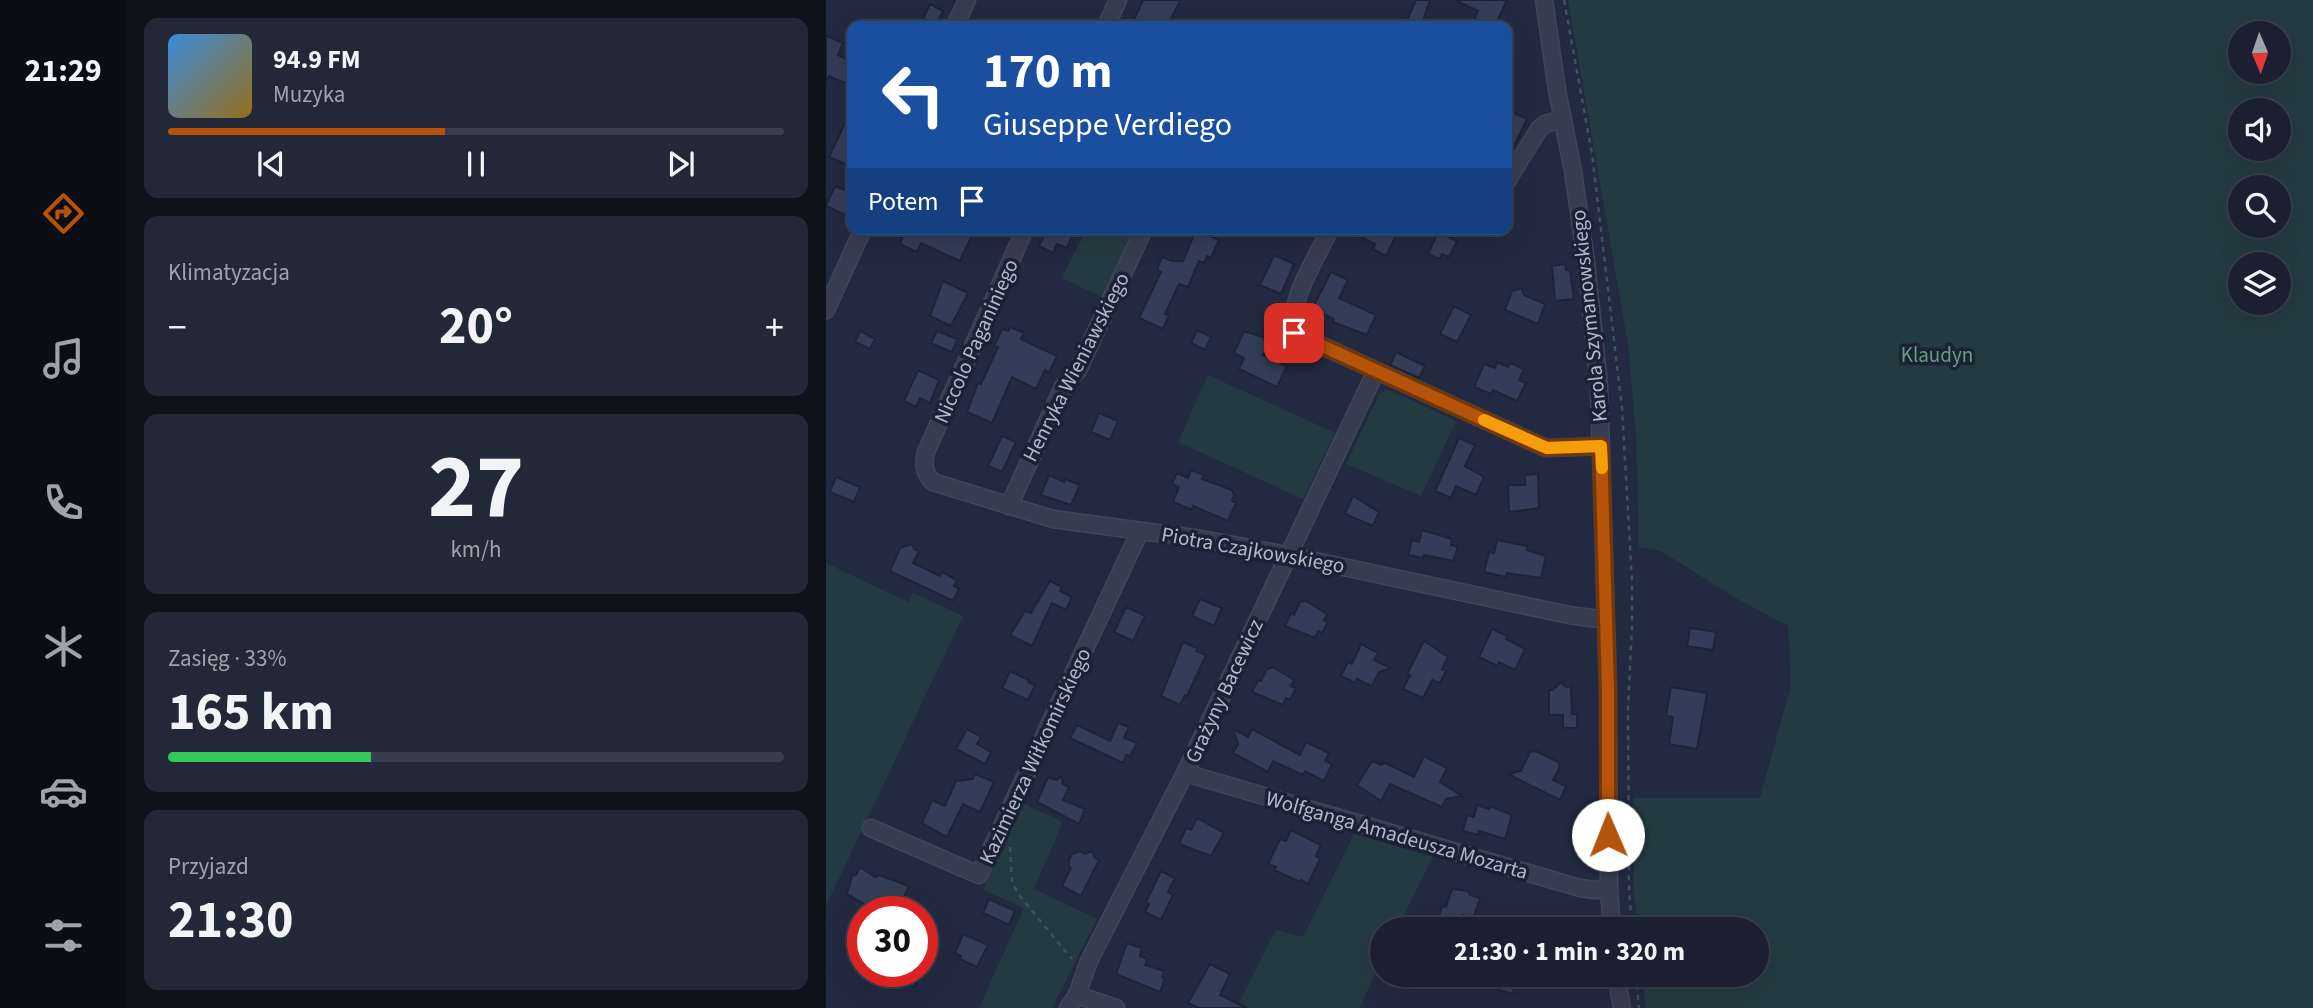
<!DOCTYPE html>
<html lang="pl">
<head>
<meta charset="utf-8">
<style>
	body { margin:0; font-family:"Source Sans 3",sans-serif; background:#232839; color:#f1f3f6; height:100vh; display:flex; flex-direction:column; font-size:26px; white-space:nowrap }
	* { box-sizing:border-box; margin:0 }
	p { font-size:23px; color:#9fa3ab }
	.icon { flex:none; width:38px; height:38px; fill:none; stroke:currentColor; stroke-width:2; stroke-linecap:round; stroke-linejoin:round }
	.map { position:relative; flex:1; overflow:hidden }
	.side { display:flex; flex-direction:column; gap:18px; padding:18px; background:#0e121b; width:700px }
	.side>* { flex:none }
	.guide { position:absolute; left:21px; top:21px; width:665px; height:214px; border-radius:14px; box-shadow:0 7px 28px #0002,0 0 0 2px #383e4d; background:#1a4fa0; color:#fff; overflow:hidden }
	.needle { width:46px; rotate:178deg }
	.controls { position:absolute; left:1402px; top:21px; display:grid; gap:14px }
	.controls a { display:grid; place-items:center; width:63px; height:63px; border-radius:50%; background:#1a2031; box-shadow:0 7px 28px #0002,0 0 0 2px #383e4d; font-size:35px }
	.speed { position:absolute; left:21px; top:896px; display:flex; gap:14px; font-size:35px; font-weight:700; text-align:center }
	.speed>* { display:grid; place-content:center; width:91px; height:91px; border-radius:50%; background:#1a2031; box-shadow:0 7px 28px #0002,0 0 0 2px #383e4d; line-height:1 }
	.speed .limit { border:10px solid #d22; background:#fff; color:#111 }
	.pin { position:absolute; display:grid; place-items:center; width:60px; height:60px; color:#fff; margin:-30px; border-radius:14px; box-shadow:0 4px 10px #0006 }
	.me { position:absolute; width:77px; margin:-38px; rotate:359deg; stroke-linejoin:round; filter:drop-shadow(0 0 5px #0008) }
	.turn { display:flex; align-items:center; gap:24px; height:147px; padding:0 21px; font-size:32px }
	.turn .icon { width:91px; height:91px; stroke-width:2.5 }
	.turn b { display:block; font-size:49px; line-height:60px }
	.then { display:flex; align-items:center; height:66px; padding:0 21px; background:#0003; gap:14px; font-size:26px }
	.big { font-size:52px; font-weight:700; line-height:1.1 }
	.side .tile { flex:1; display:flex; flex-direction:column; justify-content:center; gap:10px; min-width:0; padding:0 24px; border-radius:14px; background:#232839 }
	.side .dial { align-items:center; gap:0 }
	.dial b { font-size:91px; line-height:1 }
	.song { display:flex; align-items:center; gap:21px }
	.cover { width:84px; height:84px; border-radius:10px; background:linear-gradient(135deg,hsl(210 70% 55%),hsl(40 70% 35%)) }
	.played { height:7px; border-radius:4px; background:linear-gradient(90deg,#b45309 45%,#383e4d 45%) }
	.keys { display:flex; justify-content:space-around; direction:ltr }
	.heat { display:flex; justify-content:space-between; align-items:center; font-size:38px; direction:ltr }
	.charge { height:10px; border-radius:5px; background:linear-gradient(90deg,#34c759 33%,#383e4d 0) }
	.trip { position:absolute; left:544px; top:917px; width:399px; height:70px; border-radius:35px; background:#1a2031; box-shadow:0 7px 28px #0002,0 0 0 2px #383e4d; font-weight:700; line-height:70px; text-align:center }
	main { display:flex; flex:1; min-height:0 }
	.dock { display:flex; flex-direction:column; width:126px; justify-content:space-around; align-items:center; background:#0a0d14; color:#9fa3ab }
	.dock .icon { width:49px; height:49px }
	.dock .active { color:#b45309 }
	.dock b { font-size:32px; color:#f1f3f6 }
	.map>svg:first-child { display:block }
	.green { fill:#243a42; fill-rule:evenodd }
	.building { fill:#343d57; stroke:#1e2437; stroke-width:2 }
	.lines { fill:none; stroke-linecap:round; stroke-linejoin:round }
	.minor-casing { stroke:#404659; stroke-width:19 }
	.path { stroke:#3d5359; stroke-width:2.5; stroke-dasharray:5 5; stroke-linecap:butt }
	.minor { stroke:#373d50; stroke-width:16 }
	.route-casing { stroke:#753606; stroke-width:18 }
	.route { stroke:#b45309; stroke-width:12 }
	.slow { stroke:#f59e0b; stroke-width:12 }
	.labels { text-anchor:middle; stroke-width:7; stroke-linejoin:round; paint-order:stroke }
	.street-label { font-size:21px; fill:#b3b8cb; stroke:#1b2235 }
	.park-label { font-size:21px; fill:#689e7d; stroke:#1b2235 }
</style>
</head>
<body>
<main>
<nav class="dock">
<b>21:29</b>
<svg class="icon active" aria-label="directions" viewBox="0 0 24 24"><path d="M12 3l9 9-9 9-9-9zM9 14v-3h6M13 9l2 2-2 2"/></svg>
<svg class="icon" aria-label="music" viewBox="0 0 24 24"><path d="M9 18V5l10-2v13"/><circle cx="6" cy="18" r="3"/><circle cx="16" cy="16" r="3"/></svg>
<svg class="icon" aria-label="phone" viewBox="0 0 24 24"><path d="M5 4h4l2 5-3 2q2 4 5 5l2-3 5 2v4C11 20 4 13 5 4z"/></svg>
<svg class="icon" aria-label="climate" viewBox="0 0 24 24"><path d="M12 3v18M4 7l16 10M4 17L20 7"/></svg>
<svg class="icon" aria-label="car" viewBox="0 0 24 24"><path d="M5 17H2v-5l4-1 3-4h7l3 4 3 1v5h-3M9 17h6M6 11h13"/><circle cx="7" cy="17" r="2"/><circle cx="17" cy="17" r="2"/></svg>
<svg class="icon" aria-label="filters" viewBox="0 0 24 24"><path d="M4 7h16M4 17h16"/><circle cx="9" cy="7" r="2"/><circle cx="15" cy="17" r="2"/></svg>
</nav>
<section class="side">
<div class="tile">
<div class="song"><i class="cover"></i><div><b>94.9 FM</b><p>Muzyka</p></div></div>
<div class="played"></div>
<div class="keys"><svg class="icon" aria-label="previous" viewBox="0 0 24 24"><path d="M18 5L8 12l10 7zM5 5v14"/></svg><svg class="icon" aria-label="pause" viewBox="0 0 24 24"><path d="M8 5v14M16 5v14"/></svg><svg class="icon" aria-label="next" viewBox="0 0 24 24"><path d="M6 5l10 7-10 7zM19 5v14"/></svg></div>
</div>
<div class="tile"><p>Klimatyzacja</p>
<div class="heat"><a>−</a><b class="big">20°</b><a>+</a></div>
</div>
<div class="tile dial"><b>27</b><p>km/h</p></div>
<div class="tile"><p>Zasięg · 33%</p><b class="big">165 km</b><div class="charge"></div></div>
<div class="tile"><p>Przyjazd</p><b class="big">21:30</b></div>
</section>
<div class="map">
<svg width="1487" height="1008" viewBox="0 0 1487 1008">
	<rect width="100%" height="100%" fill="#222a41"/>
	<!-- green -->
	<path class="green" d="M 742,0 L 1487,0 L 1487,1008 L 820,1008 L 816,975 L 931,975 L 931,929 L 812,929 L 808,891 L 807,798 L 934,798 L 965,685 L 962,626 L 908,597 L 835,551 L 813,547 L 810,435 L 802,344 ZM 1452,33 L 1452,72 L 1414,72 L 1414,33 ZM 1452,110 L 1452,149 L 1414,149 L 1414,110 ZM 1452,187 L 1452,226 L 1414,226 L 1414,187 ZM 1452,264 L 1452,303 L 1414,303 L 1414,264 Z
		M 260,229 L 310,229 L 278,298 L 236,278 Z
		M 382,375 L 509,433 L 477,499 L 352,442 Z
		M 563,390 L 630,421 L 595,496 L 520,464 L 554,393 Z
		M 0,563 L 82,602 L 87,593 L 137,616 L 0,906 Z
		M 194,802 L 237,822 L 208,889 L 271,919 L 226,1008 L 153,1008 L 198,908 L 158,890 L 168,859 Z
		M 528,834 L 607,857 L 571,929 L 556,929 L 556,960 L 533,1008 L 411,1008 L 450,930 L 477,937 Z"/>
	<!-- building -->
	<path class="building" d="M 317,0 L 354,0 L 342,26 L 317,26 L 307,22 Z
		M 590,0 L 604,0 L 595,26 L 580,22 Z
		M 629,0 L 681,0 L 669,26 L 645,26 L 652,11 Z
		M 104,4 L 117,11 L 110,26 L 94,26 Z
		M 0,36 L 17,43 L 12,55 L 26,62 L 19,83 L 3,76 L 0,82 Z
		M 26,108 L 26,151 L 20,164 L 3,157 Z
		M 681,110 L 701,119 L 681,161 Z
		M 9,186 L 26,193 L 26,200 L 19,215 L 0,206 Z
		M 80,229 L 134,229 L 146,235 L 134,261 L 95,243 L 91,252 L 74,244 Z
		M 221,229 L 238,229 L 247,234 L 241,248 L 231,244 L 227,253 L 213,246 Z
		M 519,229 L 573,229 L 560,256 L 547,249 L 549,244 Z
		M 370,230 L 393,240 L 385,258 L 381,256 L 378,263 L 373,261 L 362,287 L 353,284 L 339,314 L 343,315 L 337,329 L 313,318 L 335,272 L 331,270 L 336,257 L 346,261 L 357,261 Z
		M 612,232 L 631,241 L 623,257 L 616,254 L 614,259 L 602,254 Z
		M 448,255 L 468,264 L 455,294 L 434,285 Z
		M 739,264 L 740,270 L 744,270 L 748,299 L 729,301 L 726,266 Z
		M 505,272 L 522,280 L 513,298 L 550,315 L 541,335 L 507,322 L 508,319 L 486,309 Z
		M 117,281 L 142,293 L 125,326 L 104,316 Z
		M 696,288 L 698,295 L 719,304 L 712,324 L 679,310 L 686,291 Z
		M 628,306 L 645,315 L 631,342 L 614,334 Z
		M 184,327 L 198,333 L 195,339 L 231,356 L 223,373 L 219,370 L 210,389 L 186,377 L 166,423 L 141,412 L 152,383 L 155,384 L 172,347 L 168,346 L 176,329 L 182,331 Z
		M 371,330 L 385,337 L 379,350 L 365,343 Z
		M 34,331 L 49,339 L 44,349 L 29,342 Z
		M 111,331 L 131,339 L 126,352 L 105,343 Z
		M 418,331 L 439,338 L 438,340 L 443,342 L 437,355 L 461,366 L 451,387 L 413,369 L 418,358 L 408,353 Z
		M 570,352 L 599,366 L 593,378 L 564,365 Z
		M 671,362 L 682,367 L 684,363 L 698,369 L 693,380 L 700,383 L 691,401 L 667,390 L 665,394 L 648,387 L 658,364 L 669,368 Z
		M 92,370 L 113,380 L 104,403 L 94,398 L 90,407 L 78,401 Z
		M 273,413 L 292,421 L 284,440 L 265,432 Z
		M 176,436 L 190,442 L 176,472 L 162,466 Z
		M 633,438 L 649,445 L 639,466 L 658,477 L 650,495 L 630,486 L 625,498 L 609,491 Z
		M 365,470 L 378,475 L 376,479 L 406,490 L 408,495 L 406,501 L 410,503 L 402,521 L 367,506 L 366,510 L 347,502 L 353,487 L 346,484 L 351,473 L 362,478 Z
		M 712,474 L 713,508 L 683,512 L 682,485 L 699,485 L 699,475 Z
		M 223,475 L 238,482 L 239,479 L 254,485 L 245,505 L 215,495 Z
		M 10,477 L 34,487 L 28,502 L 4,492 Z
		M 527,496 L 553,512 L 547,526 L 519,514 Z
		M 596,530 L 626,539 L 625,545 L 632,547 L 627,561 L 598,555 L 597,558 L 582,555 L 586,540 L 593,542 Z
		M 671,540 L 701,546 L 701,550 L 720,556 L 715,578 L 681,573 L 680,577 L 658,572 L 663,552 L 668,553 Z
		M 86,544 L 88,549 L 93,551 L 87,563 L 114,576 L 116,572 L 131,580 L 128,586 L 133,589 L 127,601 L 64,571 L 74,548 Z
		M 224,581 L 236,587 L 234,591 L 246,597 L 240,610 L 226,603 L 206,646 L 184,635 L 199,611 L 205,613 Z
		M 374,599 L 396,608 L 388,626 L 366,616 Z
		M 480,601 L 501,614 L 498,620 L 502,622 L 496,633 L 492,631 L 489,638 L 459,626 L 465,613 L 468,615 L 474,602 Z
		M 300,607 L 319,616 L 307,641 L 288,632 Z
		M 864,628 L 890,632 L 887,650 L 861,646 Z
		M 666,629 L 681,636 L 680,639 L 699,649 L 689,670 L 673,662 L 671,666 L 653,657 Z
		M 598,641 L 622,657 L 616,669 L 620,671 L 614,683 L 606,680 L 597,698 L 577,689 L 584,675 L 581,674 Z
		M 357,642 L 371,648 L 370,651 L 380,655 L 361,696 L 359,695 L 354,705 L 335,696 Z
		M 535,644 L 552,653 L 548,660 L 565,668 L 553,672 L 546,686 L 531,679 L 529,683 L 515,676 L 522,662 L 526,664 Z
		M 447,667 L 468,680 L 465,686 L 470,688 L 464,700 L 460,698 L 457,705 L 426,692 L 432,680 L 435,681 L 441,669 Z
		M 184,671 L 203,680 L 202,682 L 209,685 L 202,700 L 176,688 Z
		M 735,682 L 740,687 L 745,686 L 746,714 L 751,714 L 751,728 L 737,728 L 737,715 L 723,715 L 723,690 L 727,690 Z
		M 845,687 L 881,693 L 871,749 L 843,744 L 847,717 L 840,716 Z
		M 292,723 L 303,727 L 298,738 L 311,743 L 304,756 L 300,755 L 297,763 L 244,738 L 251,725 L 284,741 Z
		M 141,729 L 155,737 L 151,744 L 165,752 L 159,764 L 130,749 Z
		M 407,729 L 422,737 L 426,729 L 474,755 L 480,742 L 503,753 L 499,761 L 506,764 L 498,781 L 479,771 L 477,775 L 447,761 L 442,772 L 407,753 L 412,744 Z
		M 710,751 L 732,762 L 734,767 L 727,780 L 740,786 L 734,800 L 682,774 L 695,771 L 704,752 Z
		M 598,756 L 621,768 L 614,782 L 636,796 L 620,799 L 616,807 L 564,784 L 555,801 L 531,785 L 546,761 L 556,765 L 557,762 L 588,777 Z
		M 149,774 L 168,782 L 154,812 L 137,804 L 121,837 L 96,823 L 106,800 L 119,806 L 130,781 L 147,779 Z
		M 236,776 L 237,784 L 243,787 L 237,800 L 259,809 L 253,824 L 211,802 L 222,777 L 230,780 Z
		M 651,805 L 663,809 L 664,806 L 686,815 L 679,839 L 653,831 L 652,835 L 637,831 L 641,815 L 648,817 Z
		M 371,818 L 398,833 L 385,856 L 353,844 L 360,828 L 365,830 Z
		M 465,830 L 495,845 L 490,856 L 494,859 L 482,884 L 475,880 L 474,882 L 448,870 L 450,867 L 442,864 L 454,839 L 460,841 Z
		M 254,851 L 259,854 L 266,851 L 269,858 L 273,860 L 255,896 L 236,886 L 245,868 L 243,867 L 243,860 L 246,854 Z
		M 34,867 L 49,877 L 53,875 L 83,886 L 71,912 L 60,912 L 41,903 L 40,905 L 21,894 L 26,876 L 30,875 Z
		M 335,871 L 349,878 L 342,892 L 347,895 L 335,920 L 319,912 L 323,904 L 320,902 Z
		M 626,889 L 642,891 L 644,895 L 654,898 L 647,919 L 637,915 L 634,926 L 612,919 L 616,906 L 620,907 Z
		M 163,899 L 189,911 L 183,925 L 157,913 Z
		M 137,934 L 162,945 L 151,967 L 134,959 L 135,956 L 129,953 Z
		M 301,943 L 316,948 L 314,956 L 321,959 L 319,965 L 338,971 L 336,977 L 339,978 L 334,992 L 290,974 Z
		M 384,964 L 404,974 L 394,995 L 421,1008 L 373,1008 L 362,1003 Z
		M 54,971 L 95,971 L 88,987 Z
		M 634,975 L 693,975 L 686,994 L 634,978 Z"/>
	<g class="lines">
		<defs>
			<path id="minor" d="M 718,0 L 731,90 L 747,171 L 760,262 L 773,386 L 782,688 L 783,889 L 786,929
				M 129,26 L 141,0
				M 280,26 L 292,0
				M 681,181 L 713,129 L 719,124 L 736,119
				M 199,229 L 100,452 C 97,463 98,474 107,482 L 227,519 L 375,539 L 461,555 L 743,615 L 780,620
				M 504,229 C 490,259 462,300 468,333 L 713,445 L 721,448 L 775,446
				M 0,310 L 37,229
				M 183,506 L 237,387 L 252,370 L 318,229
				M 359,773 L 754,888 L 768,890 L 783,889
				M 45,828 L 153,875 L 314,531
				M 790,975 L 796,1008
				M 251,995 L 290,1008
				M 242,1008 L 251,995 L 263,961 L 359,773 L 550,371"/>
		</defs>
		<!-- minor casing -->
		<use href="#minor" class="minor-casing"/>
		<!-- path -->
		<path class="path" d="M 738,0 L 766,154 L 796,408 L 806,581 L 806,627 L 802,706 L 803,888 L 806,929
			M 184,847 L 186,882 L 193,895 L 246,959
			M 810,975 L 813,1008"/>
		<!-- minor -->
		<use href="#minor" class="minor"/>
	</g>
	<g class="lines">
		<defs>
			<path id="route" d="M 468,333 L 713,445 L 721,448 L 775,446 L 782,688 L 782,835"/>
		</defs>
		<!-- route casing -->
		<use href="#route" class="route-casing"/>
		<!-- route -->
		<use href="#route" class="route"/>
		<!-- slow -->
		<path class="slow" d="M 658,420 L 721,448 L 775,446 L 776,468"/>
	</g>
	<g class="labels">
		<!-- street labels -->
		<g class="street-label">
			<text transform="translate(763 316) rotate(-96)" y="7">Karola Szymanowskiego</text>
			<text transform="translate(150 341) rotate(-66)" y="7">Niccolo Paganiniego</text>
			<text transform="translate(250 367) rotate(-63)" y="7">Henryka Wieniawskiego</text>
			<text transform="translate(427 550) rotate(10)" y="7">Piotra Czajkowskiego</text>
			<text transform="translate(398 691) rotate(-65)" y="7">Grażyny Bacewicz</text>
			<text transform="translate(209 756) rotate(-65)" y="7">Kazimierza Wiłkomirskiego</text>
			<text transform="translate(571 835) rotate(16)" y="7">Wolfganga Amadeusza Mozarta</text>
		</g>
		<!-- park labels -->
		<g class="park-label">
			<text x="1111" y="362">Klaudyn</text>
		</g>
	</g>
</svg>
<div class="controls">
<a><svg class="needle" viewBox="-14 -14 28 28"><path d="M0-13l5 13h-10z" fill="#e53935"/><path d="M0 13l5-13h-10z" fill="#9fa3ab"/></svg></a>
<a><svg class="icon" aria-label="sound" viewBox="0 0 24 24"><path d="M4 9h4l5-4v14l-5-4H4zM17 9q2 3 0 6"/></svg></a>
<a><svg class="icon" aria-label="search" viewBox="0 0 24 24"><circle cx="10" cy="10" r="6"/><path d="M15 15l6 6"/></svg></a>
<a><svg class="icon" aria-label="layers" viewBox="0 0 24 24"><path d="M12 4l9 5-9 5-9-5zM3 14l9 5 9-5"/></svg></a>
</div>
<div class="speed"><div class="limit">30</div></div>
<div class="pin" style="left:468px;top:333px;background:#d93025"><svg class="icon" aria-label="arrive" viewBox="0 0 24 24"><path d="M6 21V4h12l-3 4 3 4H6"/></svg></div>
<svg class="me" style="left:782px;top:835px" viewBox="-20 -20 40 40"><circle r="19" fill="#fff"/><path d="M0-13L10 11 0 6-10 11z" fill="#b45309"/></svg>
<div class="trip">21:30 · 1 min · 320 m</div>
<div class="guide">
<div class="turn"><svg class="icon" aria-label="left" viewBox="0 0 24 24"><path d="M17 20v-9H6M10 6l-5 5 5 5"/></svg><div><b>170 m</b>Giuseppe Verdiego</div></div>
<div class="then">Potem<svg class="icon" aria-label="arrive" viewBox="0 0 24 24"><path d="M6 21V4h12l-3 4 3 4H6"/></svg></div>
</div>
</div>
</main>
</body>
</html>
